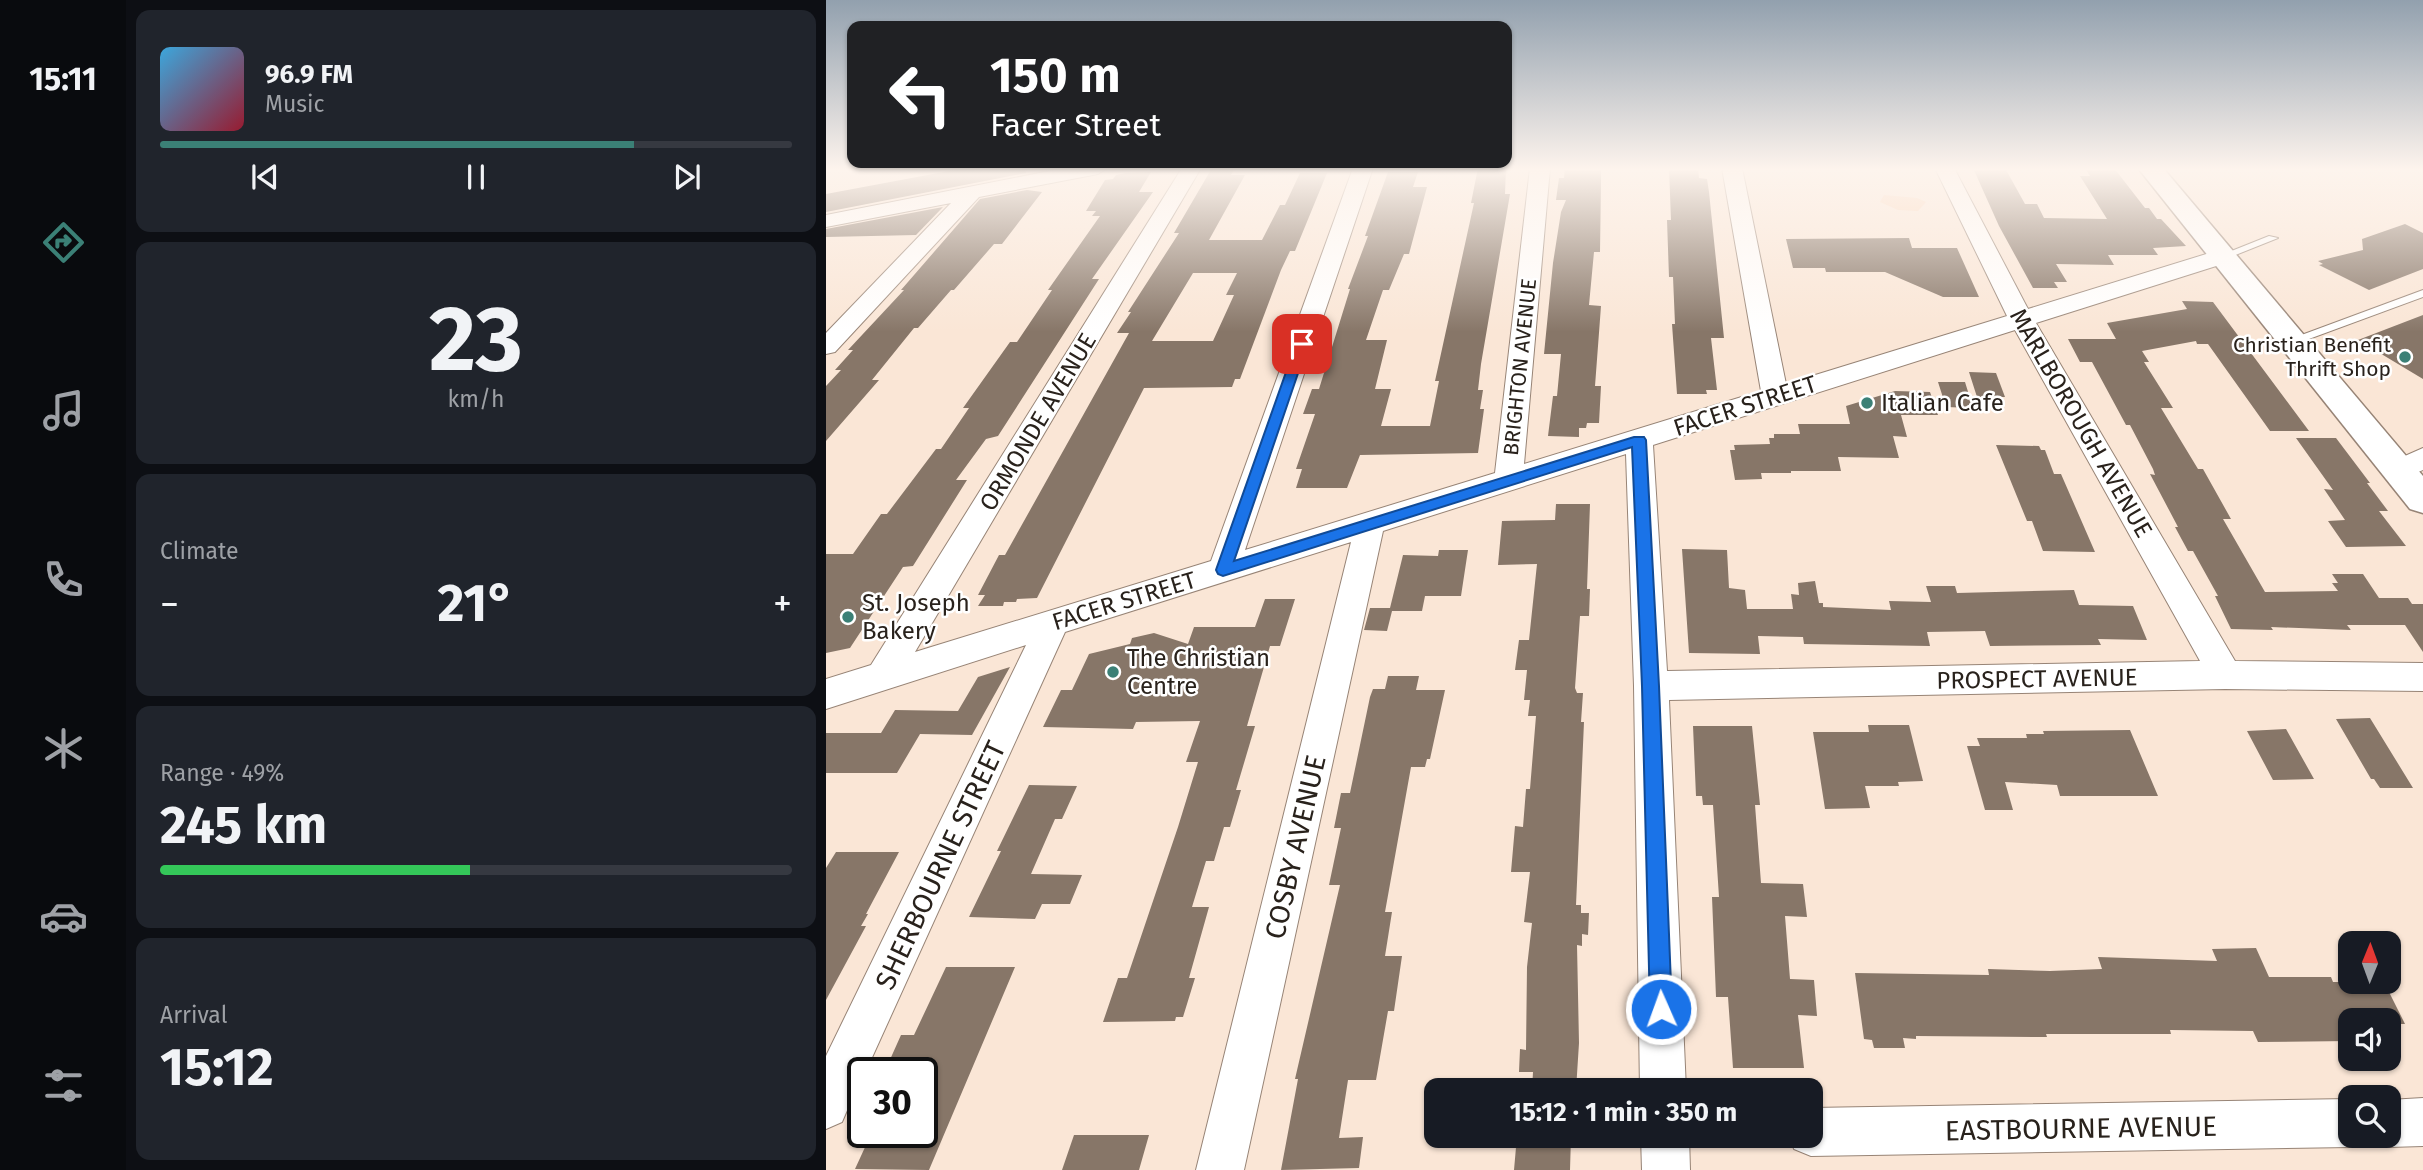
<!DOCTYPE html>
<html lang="en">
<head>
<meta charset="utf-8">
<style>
	body { margin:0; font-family:"Fira Sans",sans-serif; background:#20242c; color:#f1f3f6; height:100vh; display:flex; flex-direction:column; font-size:26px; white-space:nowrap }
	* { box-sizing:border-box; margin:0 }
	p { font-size:23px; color:#9ea1a6 }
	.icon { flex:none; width:38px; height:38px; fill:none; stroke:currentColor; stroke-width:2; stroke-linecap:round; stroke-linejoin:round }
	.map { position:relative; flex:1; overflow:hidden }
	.panel { display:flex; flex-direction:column; gap:10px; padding:10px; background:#0d0f14; width:700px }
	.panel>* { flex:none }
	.top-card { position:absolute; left:21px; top:21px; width:665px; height:147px; border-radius:14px; box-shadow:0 2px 5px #0004; background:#202124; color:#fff; overflow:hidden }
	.needle { width:46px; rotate:1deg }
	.buttons { position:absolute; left:1512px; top:931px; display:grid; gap:14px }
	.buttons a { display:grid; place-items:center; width:63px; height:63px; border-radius:14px; background:#171b24; box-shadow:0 2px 5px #0004; font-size:35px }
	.speed { position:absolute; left:21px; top:1057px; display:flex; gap:14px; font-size:35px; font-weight:700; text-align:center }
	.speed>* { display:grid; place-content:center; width:91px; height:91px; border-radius:50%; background:#171b24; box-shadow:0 2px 5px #0004; line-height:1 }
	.speed .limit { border:4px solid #111; border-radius:10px; background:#fff; color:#111 }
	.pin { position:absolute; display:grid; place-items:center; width:60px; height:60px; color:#fff; margin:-30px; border-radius:14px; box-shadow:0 4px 10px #0006 }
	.me { position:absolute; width:77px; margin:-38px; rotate:358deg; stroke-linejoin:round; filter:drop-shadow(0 0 5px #0008) }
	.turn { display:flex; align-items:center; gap:24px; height:147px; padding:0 28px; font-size:32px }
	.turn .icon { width:91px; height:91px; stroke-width:2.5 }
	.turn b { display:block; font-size:49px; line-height:60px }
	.big { font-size:52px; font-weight:700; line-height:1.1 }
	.panel .widget { flex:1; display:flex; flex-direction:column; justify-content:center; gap:10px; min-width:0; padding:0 24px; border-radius:14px; background:#20242c }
	.panel .dial { align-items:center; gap:0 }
	.dial b { font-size:91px; line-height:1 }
	.song { display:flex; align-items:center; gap:21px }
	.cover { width:84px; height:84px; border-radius:10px; background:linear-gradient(135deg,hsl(200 70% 55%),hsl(350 70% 35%)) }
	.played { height:7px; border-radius:4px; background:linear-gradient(90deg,#3b8076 75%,#363941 75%) }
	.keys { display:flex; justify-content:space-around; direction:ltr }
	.heat { display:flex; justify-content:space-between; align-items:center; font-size:38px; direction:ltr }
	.charge { height:10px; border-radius:5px; background:linear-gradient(90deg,#34c759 49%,#363941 0) }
	.trip { position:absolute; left:598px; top:1078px; width:399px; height:70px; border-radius:14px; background:#171b24; box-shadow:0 2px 5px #0004; font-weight:700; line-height:70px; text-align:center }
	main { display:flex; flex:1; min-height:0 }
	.tabs { display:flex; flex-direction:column; width:126px; justify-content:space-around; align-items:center; background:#090b0e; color:#9ea1a6 }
	.tabs .icon { width:49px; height:49px }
	.tabs .selected { color:#3b8076 }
	.tabs b { font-size:32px; color:#f1f3f6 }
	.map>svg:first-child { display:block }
	.green { fill:#fad4b7 }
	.building { fill:#877668; fill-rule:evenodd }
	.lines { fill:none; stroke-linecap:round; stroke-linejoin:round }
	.service-casing { stroke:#978476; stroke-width:2 }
	.minor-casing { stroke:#978476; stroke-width:2 }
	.tertiary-casing { stroke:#978476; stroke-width:3 }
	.service { fill:#fff; fill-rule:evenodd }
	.minor { fill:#fff; fill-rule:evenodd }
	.tertiary { fill:#fff; fill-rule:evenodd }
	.route { fill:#1a73e8; stroke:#114b97; stroke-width:2 }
	.poi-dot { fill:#3b8076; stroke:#fff; stroke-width:2.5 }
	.labels { text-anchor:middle; stroke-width:5; stroke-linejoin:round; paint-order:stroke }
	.far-poi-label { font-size:21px; fill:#29221c; stroke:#fff; text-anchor:end }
	.far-street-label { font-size:21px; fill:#29221c; stroke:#fff }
	.poi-label { font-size:24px; fill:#29221c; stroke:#fff; text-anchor:start }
	.street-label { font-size:24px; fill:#29221c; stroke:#fff }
	.near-street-label { font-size:28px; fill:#29221c; stroke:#fff }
</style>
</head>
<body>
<main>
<nav class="tabs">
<b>15:11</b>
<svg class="icon selected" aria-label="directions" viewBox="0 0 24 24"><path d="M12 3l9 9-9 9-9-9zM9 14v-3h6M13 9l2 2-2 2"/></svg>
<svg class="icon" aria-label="music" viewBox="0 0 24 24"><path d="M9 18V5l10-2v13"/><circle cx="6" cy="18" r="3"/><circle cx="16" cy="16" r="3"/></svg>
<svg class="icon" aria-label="phone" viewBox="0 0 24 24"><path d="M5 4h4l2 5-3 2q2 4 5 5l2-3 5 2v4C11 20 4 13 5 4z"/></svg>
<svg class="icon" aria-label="climate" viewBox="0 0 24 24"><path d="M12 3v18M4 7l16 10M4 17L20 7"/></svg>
<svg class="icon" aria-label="car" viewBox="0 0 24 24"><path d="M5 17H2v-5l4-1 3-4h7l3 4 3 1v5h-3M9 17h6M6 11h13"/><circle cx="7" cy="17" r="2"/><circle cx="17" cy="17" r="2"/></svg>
<svg class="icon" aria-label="filters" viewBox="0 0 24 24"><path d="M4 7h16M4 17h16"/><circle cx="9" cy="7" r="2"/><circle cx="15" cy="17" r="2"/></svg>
</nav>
<section class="panel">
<div class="widget">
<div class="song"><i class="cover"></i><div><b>96.9 FM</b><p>Music</p></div></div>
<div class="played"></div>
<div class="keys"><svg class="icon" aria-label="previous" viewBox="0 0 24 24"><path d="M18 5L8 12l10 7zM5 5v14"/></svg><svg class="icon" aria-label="pause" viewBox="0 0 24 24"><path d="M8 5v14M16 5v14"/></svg><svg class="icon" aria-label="next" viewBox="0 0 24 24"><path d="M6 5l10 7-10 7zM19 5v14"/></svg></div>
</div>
<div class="widget dial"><b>23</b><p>km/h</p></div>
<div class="widget"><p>Climate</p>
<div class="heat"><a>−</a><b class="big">21°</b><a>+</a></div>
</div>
<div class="widget"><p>Range · 49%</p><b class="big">245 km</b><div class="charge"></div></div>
<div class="widget"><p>Arrival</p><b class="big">15:12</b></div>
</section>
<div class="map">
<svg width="1597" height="1170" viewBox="0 0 1597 1170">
	<rect width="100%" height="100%" fill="#fae6d6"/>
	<!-- green -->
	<path class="green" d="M 1058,195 L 1091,198 L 1100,202 L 1092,211 L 1072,210 L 1054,202 Z"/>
	<!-- building -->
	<path class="building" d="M 139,168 L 199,168 L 200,173 L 0,212 L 0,194 Z
		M 386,168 L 409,168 L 405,175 L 419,175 L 383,240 L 436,240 L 454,205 L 459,205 L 474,173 L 501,173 L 469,251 L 464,251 L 455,270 L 414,379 L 409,379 L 406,387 L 318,388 L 211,598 L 191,599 L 190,602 L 178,602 L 177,606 L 152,606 L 159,595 L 152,595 L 173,555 L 179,555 L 303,333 L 291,333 L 305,312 L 302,312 L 353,233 L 348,233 ZM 367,273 L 411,273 L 400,295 L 408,295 L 387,341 L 326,341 Z
		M 652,168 L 680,168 L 679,194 L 684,194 L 655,364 L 652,390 L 657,390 L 654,409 L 658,409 L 652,453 L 534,455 L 521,488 L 470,488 L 476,469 L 470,469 L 489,414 L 477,414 L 486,389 L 493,389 L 524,289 L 522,289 L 542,236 L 539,236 L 562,172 L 592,172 L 587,187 L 601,187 L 583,254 L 578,254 L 563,290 L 557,290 L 540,340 L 561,340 L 549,389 L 565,389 L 555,426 L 604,426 L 613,381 L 609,381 L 648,203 L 645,203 Z
		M 739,168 L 775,168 L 775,181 L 774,252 L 768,252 L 763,305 L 775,306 L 769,386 L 775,386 L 773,423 L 761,423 L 760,428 L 753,428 L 753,437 L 722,436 L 727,396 L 731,396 L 735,354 L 718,354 L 727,263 L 735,212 L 740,200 L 730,200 L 733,178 L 738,178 Z
		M 843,168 L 872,168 L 873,178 L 881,179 L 883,192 L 898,338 L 885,338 L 891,390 L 880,390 L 881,394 L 851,394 L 846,324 L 849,324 L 847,277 L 843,277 L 841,220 L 845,220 Z
		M 1147,168 L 1179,168 L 1199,204 L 1211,204 L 1218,218 L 1281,219 L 1254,176 L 1264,176 L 1259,168 L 1288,168 L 1319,208 L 1323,208 L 1331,219 L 1335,219 L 1360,246 L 1327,248 L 1332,255 L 1282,255 L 1288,265 L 1230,264 L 1241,282 L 1228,282 L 1232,288 L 1207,288 L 1173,226 Z
		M 325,172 L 313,192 L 327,192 L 266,279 L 273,279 L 172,436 L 160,439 L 130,480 L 141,480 L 87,566 L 77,567 L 24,648 L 0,653 L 0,554 L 27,554 L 55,514 L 61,514 L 110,449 L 115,449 L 143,408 L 137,408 L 184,342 L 191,342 L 226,290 L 222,290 L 274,216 L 266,216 L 270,211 L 260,211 L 279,180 L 287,179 L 290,175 L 300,173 Z
		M 201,190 L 216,192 L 176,244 L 168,244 L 128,290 L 125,290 L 92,328 L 88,328 L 46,380 L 53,380 L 0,441 L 0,386 L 15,370 L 9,370 L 27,350 L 22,350 L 78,290 L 75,290 L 154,199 Z
		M 117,207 L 90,235 L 0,237 L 0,229 Z
		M 1579,224 L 1597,233 L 1597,269 L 1543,290 L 1493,265 L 1497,264 L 1492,261 L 1537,250 L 1536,239 Z
		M 1083,238 L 1086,248 L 1131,248 L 1153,297 L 1117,297 L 1059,272 L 1000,272 L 999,268 L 967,268 L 960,239 Z
		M 1356,301 L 1387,302 L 1483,431 L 1444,431 L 1382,344 L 1371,344 L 1370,341 L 1316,351 L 1323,362 L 1318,362 L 1347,408 L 1335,408 L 1372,469 L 1377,469 L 1405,519 L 1397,519 L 1439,592 L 1512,591 L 1506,583 L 1512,583 L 1506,574 L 1537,574 L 1553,598 L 1582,598 L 1586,604 L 1597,604 L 1597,652 L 1579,625 L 1521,625 L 1525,630 L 1445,627 L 1447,630 L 1405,629 L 1389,596 L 1392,596 L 1367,551 L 1362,551 L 1349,527 L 1352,527 L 1324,474 L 1329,475 L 1327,469 L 1304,425 L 1300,425 L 1266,362 L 1254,362 L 1242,339 L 1290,339 L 1281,323 L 1361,309 Z
		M 1597,315 L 1597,379 L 1532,340 Z
		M 1143,372 L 1170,373 L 1179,397 L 1151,397 Z
		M 1112,382 L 1139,382 L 1147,408 L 1120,407 Z
		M 1069,391 L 1104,392 L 1112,415 L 1075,415 L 1081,437 L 1067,436 L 1073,458 L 1012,457 L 1015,471 L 965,471 L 965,473 L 935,473 L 936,479 L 909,480 L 904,450 L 909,450 L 908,445 L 944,444 L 943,438 L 948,438 L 948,434 L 974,434 L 972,424 L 1024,424 L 1020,406 Z
		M 1470,438 L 1510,438 L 1544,483 L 1541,483 L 1562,511 L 1553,511 L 1580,546 L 1520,547 L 1502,521 L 1519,520 L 1498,489 L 1507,490 Z
		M 1170,445 L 1213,446 L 1215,450 L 1219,450 L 1228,474 L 1235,474 L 1269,552 L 1217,551 L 1206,521 L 1201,521 Z
		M 730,504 L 764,504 L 761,589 L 764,589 L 763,616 L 754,616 L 749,688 L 751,693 L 757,693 L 755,722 L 758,722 L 750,905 L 755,905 L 755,913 L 763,913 L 762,935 L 756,934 L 756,946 L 751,945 L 753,1043 L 750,1090 L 706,1090 L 707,1072 L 693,1072 L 694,1049 L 700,1050 L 701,967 L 706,923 L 698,922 L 704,872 L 685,872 L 689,826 L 697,827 L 700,789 L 704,789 L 710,716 L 702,716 L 704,700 L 698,700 L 701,670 L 689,670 L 693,640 L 703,640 L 711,564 L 672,565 L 676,521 L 729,520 Z
		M 856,549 L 901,550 L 903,588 L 919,590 L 921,609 L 967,609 L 965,594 L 973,595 L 972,583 L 989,581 L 993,603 L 997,603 L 997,607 L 1065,610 L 1063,601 L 1105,602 L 1100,586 L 1129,586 L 1131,593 L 1248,590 L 1253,605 L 1307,606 L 1321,640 L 1272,639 L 1275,645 L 1164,646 L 1159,631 L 1101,632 L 1104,646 L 978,644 L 977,637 L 932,636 L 934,654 L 863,653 Z
		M 613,550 L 642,550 L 635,596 L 599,596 L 596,611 L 566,611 L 561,631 L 538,630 L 544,608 L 564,608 L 577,555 L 612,556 Z
		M 439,599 L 469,599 L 454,646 L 444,646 L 421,726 L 429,726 L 410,790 L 415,790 L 404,827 L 398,827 L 388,861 L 380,861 L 366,907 L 383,907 L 363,978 L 369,978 L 357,1017 L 350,1017 L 349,1021 L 277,1022 L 292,978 L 301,978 L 352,827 L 372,762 L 360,762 L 374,721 L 310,722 L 307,729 L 217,727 L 235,690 L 246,690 L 263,654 L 304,644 L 306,638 L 328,633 L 362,644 L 368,627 L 429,627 Z
		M 184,667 L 146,735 L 94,734 L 71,773 L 0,773 L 0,733 L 55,733 L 69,710 L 132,711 L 152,677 Z
		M 562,676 L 593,676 L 590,690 L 619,690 L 604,759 L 601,759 L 599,767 L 585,767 L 559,912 L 566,912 L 559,956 L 576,956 L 568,1011 L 562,1011 L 550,1080 L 522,1080 L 513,1138 L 537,1137 L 533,1168 L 455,1170 L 472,1079 L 469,1079 L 514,885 L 503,885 L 515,828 L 508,828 L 515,793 L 524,793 L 544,697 L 547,689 L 559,689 Z
		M 1544,718 L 1587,788 L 1554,788 L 1548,779 L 1545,779 L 1510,719 Z
		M 1042,725 L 1083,725 L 1097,781 L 1072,782 L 1073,786 L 1039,786 L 1044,808 L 999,809 L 987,732 L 1043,732 Z
		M 867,726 L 926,726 L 934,805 L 929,805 L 935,883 L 977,884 L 981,917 L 959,916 L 964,979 L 988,980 L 991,1016 L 972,1015 L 978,1068 L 907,1068 L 902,997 L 890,997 L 886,897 L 893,897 L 887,805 L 877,805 L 876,796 L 870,796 Z
		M 1460,729 L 1488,779 L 1447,780 L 1421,731 Z
		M 1304,730 L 1332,796 L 1234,796 L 1231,785 L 1179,782 L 1187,810 L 1159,810 L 1141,746 L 1154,746 L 1151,738 L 1201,738 L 1200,734 L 1218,734 L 1217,731 Z
		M 203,785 L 251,786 L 236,819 L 229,819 L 205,874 L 256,875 L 244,904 L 216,904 L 209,919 L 143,917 L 175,851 L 171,851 Z
		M 10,852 L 73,852 L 40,914 L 42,914 L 35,926 L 40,926 L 0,1000 L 0,868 Z
		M 1430,948 L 1443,977 L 1505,977 L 1507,982 L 1558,982 L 1579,1024 L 1563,1024 L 1563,1020 L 1524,1020 L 1524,1041 L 1432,1042 L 1427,1031 L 1344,1030 L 1345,1034 L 1220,1034 L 1221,1037 L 1090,1036 L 1090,1039 L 1077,1038 L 1079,1048 L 1048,1048 L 1046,1040 L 1038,1039 L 1029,973 L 1163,975 L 1162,969 L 1224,971 L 1276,969 L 1272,957 L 1391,961 L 1386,949 Z
		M 120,967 L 189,967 L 103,1170 L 29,1169 L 46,1132 L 96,1132 L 96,1073 L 58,1073 L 75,1035 L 88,1035 Z
		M 248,1135 L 323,1135 L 313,1170 L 236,1170 Z
		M 691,1136 L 745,1136 L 744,1170 L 688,1170 Z"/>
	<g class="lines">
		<defs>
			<path id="service" d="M 1443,236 L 1452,238 L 1402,258 L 1393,256 Z
				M 1597,290 L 1597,297 L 1472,343 L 1464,343 L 1462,340 Z"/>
			<path id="minor" d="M 239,168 L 281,168 L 272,174 L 153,197 L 9,352 L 0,354 L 0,333 L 125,203 L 0,227 L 0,215 Z
				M 356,168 L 375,168 L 89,652 L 385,561 L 527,168 L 547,168 L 419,550 L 669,473 L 704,168 L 724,168 L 698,464 L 935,391 L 896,168 L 916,168 L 960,384 L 1181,316 L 1109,168 L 1128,168 L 1202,309 L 1390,251 L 1406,251 L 1409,256 L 1406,261 L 1210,323 L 1409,661 L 1597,663 L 1597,691 L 1399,689 L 843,700 L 860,1090 L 814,1090 L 808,686 L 800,454 L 557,531 L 418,1170 L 370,1170 L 525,542 L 239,632 L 39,1073 L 37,1073 L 16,1122 L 0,1129 L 0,1056 L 200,645 L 0,709 L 0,679 L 45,665 ZM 1189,330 L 1374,661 L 841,671 L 827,445 Z
				M 1597,448 L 1597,470 L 1573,480 L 1563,477 L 1559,470 L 1563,463 Z
				M 1597,1098 L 1597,1146 L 1563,1147 L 1546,1140 L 1545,1136 L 1563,1136 L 1563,1100 Z
				M 1524,1099 L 1524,1136 L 1542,1136 L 1541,1140 L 1524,1147 L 985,1156 L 968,1149 L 963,1136 L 985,1136 L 985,1108 Z
				M 815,1136 L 863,1136 L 864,1170 L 816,1170 Z"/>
			<path id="tertiary" d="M 1312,168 L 1337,168 L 1597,476 L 1597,513 L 1584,509 Z"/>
		</defs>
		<!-- service casing -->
		<use href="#service" class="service-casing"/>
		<!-- minor casing -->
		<use href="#minor" class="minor-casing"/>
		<!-- tertiary casing -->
		<use href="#tertiary" class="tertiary-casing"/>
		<!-- service -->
		<use href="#service" class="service"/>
		<!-- minor -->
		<use href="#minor" class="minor"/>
		<!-- tertiary -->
		<use href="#tertiary" class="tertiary"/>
	</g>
	<!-- sky -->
	<linearGradient id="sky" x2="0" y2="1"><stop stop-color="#92a0ae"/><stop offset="0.51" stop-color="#fdf4ed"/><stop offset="1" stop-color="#fdf4ed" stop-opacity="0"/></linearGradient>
	<rect width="1597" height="332" fill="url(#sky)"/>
	<!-- route -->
	<path class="route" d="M 476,340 L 482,344 L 408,561 L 808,437 L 818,437 L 820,440 L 833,686 L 846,1009 L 843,1017 L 835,1020 L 827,1017 L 824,1009 L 816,686 L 806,447 L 397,576 L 392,574 L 390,570 L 470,344 Z"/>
	<!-- markers -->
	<g class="poi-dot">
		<circle cx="1579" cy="357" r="7"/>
		<circle cx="1041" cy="403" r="7"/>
		<circle cx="22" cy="617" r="7"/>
		<circle cx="287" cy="672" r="7"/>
	</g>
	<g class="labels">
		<!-- far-poi labels -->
		<g class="far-poi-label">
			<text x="1565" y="352">Christian Benefit<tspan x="1565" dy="24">Thrift Shop</tspan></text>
		</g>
		<!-- far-street labels -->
		<g class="far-street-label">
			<text transform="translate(694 367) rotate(-84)" y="7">BRIGHTON AVENUE</text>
		</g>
		<!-- poi labels -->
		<g class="poi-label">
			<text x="1055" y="411">Italian Cafe</text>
			<text x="36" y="611">St. Joseph<tspan x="36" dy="28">Bakery</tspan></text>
			<text x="301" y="666">The Christian<tspan x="301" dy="28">Centre</tspan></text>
		</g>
		<!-- street labels -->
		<g class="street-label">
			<text transform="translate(919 406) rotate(-18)" y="8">FACER STREET</text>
			<text transform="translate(212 422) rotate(-59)" y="8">ORMONDE AVENUE</text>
			<text transform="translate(1255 423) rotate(60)" y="8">MARLBOROUGH AVENUE</text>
			<text transform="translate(298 601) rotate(-17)" y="8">FACER STREET</text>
			<text transform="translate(1211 679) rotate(-1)" y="8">PROSPECT AVENUE</text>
		</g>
		<!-- near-street labels -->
		<g class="near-street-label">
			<text transform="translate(469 847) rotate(-77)" y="10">COSBY AVENUE</text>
			<text transform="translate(114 865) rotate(-65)" y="10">SHERBOURNE STREET</text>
			<text transform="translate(1255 1128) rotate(-1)" y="10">EASTBOURNE AVENUE</text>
		</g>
	</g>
</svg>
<div class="buttons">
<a><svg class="needle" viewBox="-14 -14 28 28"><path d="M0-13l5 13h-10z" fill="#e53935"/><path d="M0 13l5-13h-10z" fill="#9ea1a6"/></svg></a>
<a><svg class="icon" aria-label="sound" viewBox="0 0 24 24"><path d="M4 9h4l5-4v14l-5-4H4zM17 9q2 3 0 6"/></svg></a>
<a><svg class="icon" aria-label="search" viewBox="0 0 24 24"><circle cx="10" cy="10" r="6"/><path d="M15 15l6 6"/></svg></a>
</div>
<div class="speed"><div class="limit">30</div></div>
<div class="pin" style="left:476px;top:344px;background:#d93025"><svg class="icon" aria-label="arrive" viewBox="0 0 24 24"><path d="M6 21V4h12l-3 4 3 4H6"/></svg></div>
<svg class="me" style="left:835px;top:1009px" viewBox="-20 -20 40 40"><circle r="17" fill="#1a73e8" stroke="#fff" stroke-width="3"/><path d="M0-11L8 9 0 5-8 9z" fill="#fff"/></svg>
<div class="trip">15:12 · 1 min · 350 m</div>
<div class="top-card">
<div class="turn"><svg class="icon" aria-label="left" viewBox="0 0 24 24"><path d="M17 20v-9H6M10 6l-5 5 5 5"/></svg><div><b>150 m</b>Facer Street</div></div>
</div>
</div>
</main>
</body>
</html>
